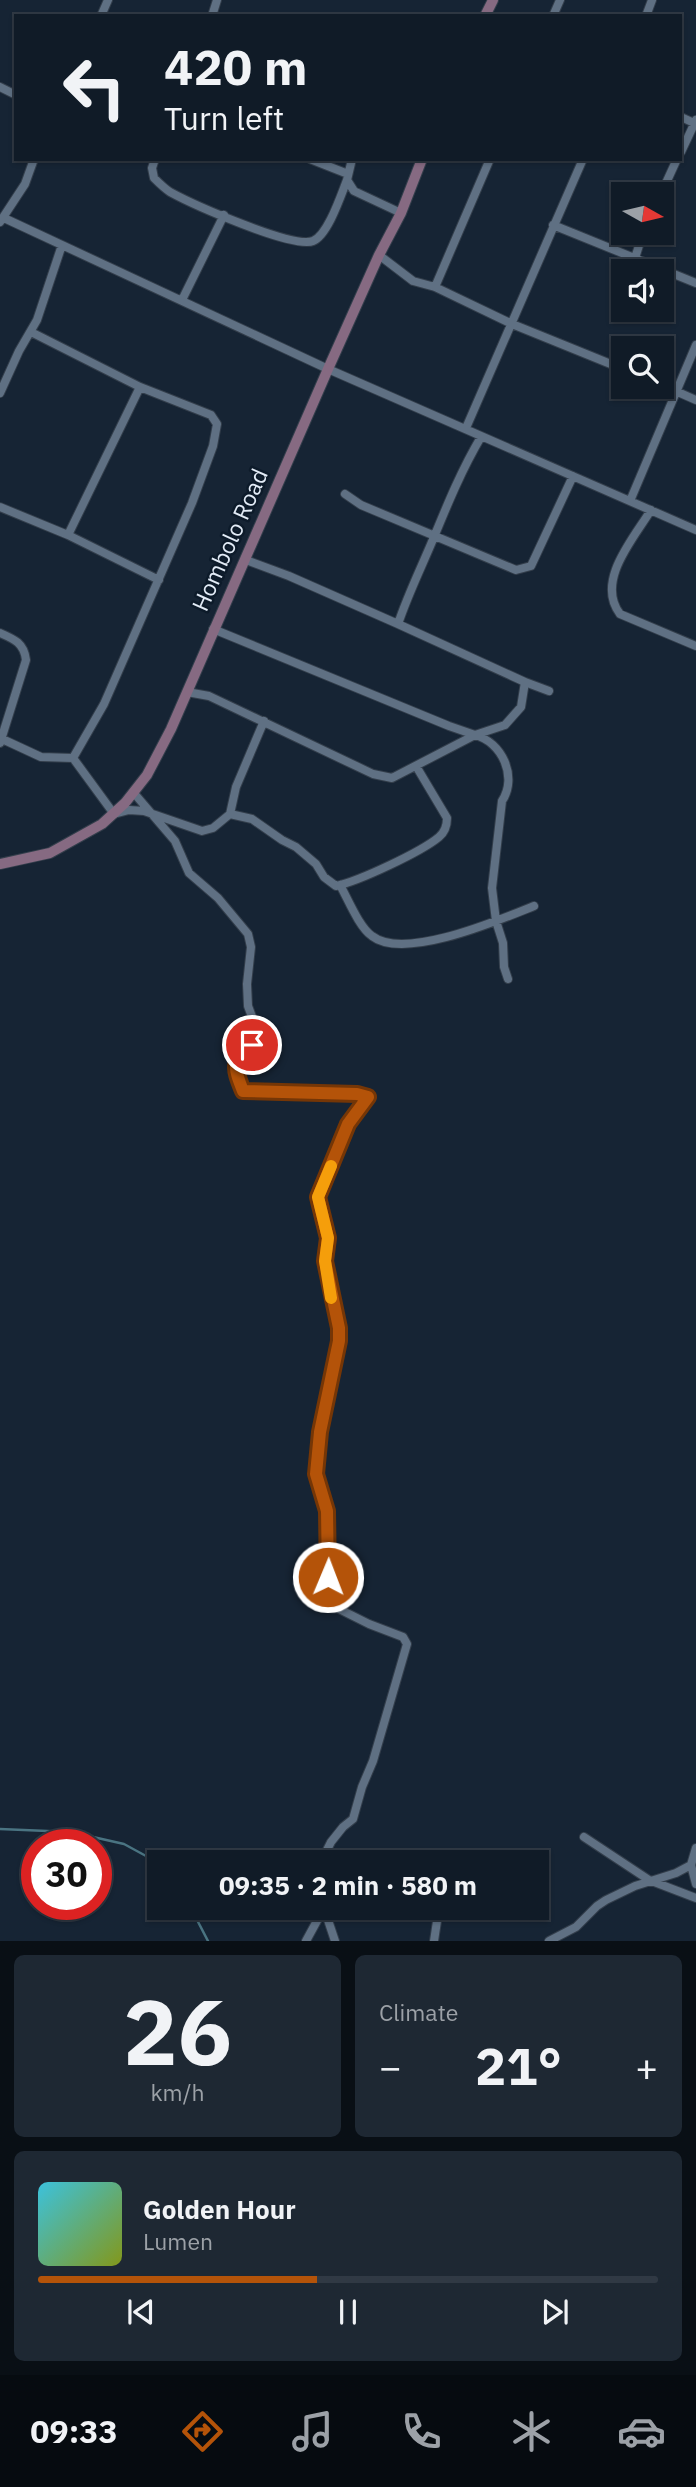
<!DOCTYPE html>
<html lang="en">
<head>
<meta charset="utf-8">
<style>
	body { margin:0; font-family:"IBM Plex Sans",sans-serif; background:#1e2833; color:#f1f3f6; height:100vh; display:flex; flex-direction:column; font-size:26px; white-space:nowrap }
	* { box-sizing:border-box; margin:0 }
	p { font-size:23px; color:#9ca1a7 }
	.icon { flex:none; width:38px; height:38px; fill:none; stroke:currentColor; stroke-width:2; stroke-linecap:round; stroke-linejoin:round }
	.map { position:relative; height:1941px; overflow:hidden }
	.details { display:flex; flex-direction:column; gap:14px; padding:14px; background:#090f15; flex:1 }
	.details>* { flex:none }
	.banner { position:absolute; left:14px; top:14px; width:668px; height:147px; border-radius:0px; box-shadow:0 2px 5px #0004,0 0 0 2px #303944; background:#101b27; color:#f1f3f6; overflow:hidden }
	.needle { width:46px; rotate:98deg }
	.buttons { position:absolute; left:611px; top:182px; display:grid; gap:14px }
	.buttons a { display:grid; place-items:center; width:63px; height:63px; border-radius:0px; background:#101b27; box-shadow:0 2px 5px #0004,0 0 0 2px #303944; font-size:35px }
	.speed { position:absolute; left:21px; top:1829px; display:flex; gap:14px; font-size:35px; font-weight:700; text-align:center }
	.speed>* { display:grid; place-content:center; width:91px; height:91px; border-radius:50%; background:#101b27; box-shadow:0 2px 5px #0004,0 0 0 2px #303944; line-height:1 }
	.speed .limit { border:10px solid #d22; background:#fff; color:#111 }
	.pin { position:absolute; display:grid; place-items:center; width:60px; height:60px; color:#fff; margin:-30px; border:4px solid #fff; border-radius:50%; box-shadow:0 2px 7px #0007 }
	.me { position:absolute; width:77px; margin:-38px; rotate:1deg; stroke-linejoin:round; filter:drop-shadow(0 0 5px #0008) }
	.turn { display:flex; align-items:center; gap:24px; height:147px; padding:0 35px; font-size:32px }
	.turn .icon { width:91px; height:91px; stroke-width:2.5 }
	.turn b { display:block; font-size:49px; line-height:60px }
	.big { font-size:52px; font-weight:800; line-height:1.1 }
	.details .widget { flex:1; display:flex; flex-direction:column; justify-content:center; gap:10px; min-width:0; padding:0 24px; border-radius:10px; background:#1e2833 }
	.details .dial { align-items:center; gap:0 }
	.dial b { font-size:91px; line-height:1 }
	.song { display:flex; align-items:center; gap:21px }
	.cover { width:84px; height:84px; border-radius:10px; background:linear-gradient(135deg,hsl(190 70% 55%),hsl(70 70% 35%)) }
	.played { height:7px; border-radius:4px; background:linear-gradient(90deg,#b45309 45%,#303944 45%) }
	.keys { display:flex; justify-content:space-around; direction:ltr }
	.heat { display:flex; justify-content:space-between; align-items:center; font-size:38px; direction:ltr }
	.details .tiles { flex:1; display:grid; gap:14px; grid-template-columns:1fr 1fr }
	.widget:last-child { grid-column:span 2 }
	.trip { position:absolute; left:147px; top:1850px; width:402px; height:70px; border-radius:0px; background:#101b27; box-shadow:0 2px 5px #0004,0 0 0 2px #303944; font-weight:800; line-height:70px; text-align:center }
	.menu { display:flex; height:112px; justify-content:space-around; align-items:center; background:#060b10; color:#9ca1a7 }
	.menu .icon { width:49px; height:49px }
	.menu .active { color:#b45309 }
	.menu b { font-size:32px; color:#f1f3f6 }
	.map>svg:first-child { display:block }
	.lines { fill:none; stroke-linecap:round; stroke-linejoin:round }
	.stream { stroke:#4a7482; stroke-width:2.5 }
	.street-casing { stroke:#333e4b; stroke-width:10 }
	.secondary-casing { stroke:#333e4b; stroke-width:12 }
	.street { stroke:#5f7083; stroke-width:8 }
	.secondary { stroke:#866a82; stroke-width:10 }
	.route-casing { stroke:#753606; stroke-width:18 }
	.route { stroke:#b45309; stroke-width:12 }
	.slow { stroke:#f59e0b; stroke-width:12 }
	.labels { text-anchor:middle; stroke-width:5; stroke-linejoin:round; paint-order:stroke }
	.street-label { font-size:23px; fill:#e2ebf6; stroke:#0d1b2a }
</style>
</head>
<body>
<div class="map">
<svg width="696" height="1941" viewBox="0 0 696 1941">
	<rect width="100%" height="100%" fill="#162434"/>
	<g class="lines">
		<!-- stream -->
		<path class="stream" d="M 0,1829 L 71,1832 L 124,1844 L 146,1856 L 154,1876 L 159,1881
			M 187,1908 L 195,1916 L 208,1941"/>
		<defs>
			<path id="street" d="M 101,16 L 108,0
				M 212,16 L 217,0
				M 553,16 L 560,0
				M 646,16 L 652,0
				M 0,87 L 16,95
				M 681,117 L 696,124
				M 681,152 L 696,120
				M 155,159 L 152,168 L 154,178 C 159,183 164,188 170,192 C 192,204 293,249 313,241 C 328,235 341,195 347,180
				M 310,159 L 348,174
				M 352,159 L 347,180 L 354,191 L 401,213
				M 661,194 L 677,159
				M 4,218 L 328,369 L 696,530
				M 0,222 L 25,184 L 34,159
				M 553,225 L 696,283
				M 379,255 L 413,281 L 435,287 L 512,324 L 623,369
				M 635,258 L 643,233
				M 435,287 L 490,159
				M 182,300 L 224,215
				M 662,385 L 696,400
				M 0,393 L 19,351 L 37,320 L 62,245
				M 466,428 L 583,159
				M 345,494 L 361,505 L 516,570 L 531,566 L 573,476
				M 630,501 L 696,345
				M 0,507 L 68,535 L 159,580
				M 651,510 C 634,538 595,581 620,614 L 696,646
				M 68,535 L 140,387
				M 246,560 L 289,576 L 398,624 C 408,594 422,566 434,537 C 448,503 462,469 481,437
				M 213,629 L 449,726 L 475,735 L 505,725 L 521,707 L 525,682 L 398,624
				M 0,633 C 14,639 24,643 26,660 L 0,743
				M 525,682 L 549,691
				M 187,692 L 209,696 L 373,774 L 392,778 L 475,735 C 502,742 518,777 502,801 L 492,888 L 496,921 L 503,943 L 504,967 L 508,979
				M 0,738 L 41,757 L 73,758 L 104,704 L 192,503 L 213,446 L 217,424 L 211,415 L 140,387 L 31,332
				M 73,758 L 114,814 L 129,810 L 144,811 L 202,831 L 213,828 L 230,814 L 236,787 L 264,721
				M 133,792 L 175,841 L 189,873 L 218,898 L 248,934 L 251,947 L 247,984 L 248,1006 L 257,1030 L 258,1039 C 237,1061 230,1057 243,1091 L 357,1094 L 368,1098 L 348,1124 L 319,1197 L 328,1238 L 325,1261 L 339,1328 L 339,1341 L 320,1432 L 316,1474 L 327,1511 L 329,1560 L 327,1594 L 330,1601 L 339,1609 L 369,1624 L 403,1637 L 407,1644 L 373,1761 L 362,1787 L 353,1819 L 343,1827 L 331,1842 L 324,1856 L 324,1862
				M 230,814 L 252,819 L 282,840 L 296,847 L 316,864 L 324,877 L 336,886 C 359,881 421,852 439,837 C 445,832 447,825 447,818 L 416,766
				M 340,885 C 348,899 359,927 372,936 C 404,961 499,920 534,906
				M 584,1837 L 649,1880 L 696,1898
				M 696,1848 L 691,1865 L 696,1884
				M 324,1908 L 335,1941
				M 306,1941 L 324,1908
				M 434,1941 L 439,1908
				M 549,1941 L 576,1927 L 597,1906 L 606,1900 L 635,1886 L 676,1873 L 691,1865"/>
			<path id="secondary" d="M 485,16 L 493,0
				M 0,864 L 50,853 L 102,824 L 125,803 L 147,775 L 171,729 L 328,369 L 379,255 L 401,213 L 422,159"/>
		</defs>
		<!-- street casing -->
		<use href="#street" class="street-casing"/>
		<!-- secondary casing -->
		<use href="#secondary" class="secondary-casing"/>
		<!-- street -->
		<use href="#street" class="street"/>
		<!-- secondary -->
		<use href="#secondary" class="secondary"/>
	</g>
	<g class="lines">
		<defs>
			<path id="route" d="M 252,1045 C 232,1062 233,1066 243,1091 L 357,1094 L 368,1097 L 348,1124 L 318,1197 L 328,1238 L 325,1261 L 339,1328 L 339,1341 L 320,1432 L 316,1474 L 327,1511 L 328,1577"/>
		</defs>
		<!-- route casing -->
		<use href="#route" class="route-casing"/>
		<!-- route -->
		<use href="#route" class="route"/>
		<!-- slow -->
		<path class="slow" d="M 331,1166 L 318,1197 L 328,1238 L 325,1261 L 331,1298"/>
	</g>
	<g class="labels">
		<!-- street labels -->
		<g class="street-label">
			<text transform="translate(230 540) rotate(-66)" y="8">Hombolo Road</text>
		</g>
	</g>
</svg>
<div class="buttons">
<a><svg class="needle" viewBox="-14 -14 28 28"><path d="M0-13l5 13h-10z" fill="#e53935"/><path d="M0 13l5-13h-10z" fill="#9ca1a7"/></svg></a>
<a><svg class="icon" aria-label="sound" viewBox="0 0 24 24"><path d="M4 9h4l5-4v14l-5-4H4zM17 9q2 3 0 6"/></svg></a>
<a><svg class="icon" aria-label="search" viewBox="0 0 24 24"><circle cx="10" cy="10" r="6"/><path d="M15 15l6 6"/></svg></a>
</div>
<div class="speed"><div class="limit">30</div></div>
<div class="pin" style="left:252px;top:1045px;background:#d93025"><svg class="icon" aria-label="arrive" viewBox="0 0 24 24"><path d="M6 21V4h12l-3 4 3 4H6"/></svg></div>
<svg class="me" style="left:328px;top:1577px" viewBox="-20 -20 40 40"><circle r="17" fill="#b45309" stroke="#fff" stroke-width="3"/><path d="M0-11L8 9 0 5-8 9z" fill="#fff"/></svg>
<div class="trip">09:35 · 2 min · 580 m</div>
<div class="banner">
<div class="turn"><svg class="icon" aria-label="left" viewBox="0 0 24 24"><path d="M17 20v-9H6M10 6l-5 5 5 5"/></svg><div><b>420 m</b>Turn left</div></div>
</div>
</div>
<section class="details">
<div class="tiles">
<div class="widget dial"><b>26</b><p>km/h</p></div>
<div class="widget"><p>Climate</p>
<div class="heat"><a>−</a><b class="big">21°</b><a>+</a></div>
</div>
<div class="widget">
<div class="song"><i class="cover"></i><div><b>Golden Hour</b><p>Lumen</p></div></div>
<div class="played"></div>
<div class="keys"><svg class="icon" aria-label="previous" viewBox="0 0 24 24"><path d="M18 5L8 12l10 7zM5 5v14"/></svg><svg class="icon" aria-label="pause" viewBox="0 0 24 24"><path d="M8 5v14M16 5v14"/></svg><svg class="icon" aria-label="next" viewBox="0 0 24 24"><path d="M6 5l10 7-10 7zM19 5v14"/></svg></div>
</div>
</div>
</section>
<nav class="menu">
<b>09:33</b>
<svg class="icon active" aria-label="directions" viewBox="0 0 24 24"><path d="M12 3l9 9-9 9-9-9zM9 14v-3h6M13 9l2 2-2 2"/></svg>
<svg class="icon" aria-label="music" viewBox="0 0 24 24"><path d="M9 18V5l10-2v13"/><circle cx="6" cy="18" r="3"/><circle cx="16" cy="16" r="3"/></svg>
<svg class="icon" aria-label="phone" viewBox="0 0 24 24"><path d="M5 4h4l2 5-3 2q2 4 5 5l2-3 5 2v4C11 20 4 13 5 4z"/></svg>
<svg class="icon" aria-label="climate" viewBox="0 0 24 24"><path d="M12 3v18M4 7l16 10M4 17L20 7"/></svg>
<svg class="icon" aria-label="car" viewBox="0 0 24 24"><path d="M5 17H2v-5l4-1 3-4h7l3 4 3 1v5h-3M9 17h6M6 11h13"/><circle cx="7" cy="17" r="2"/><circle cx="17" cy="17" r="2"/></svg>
</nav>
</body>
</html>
